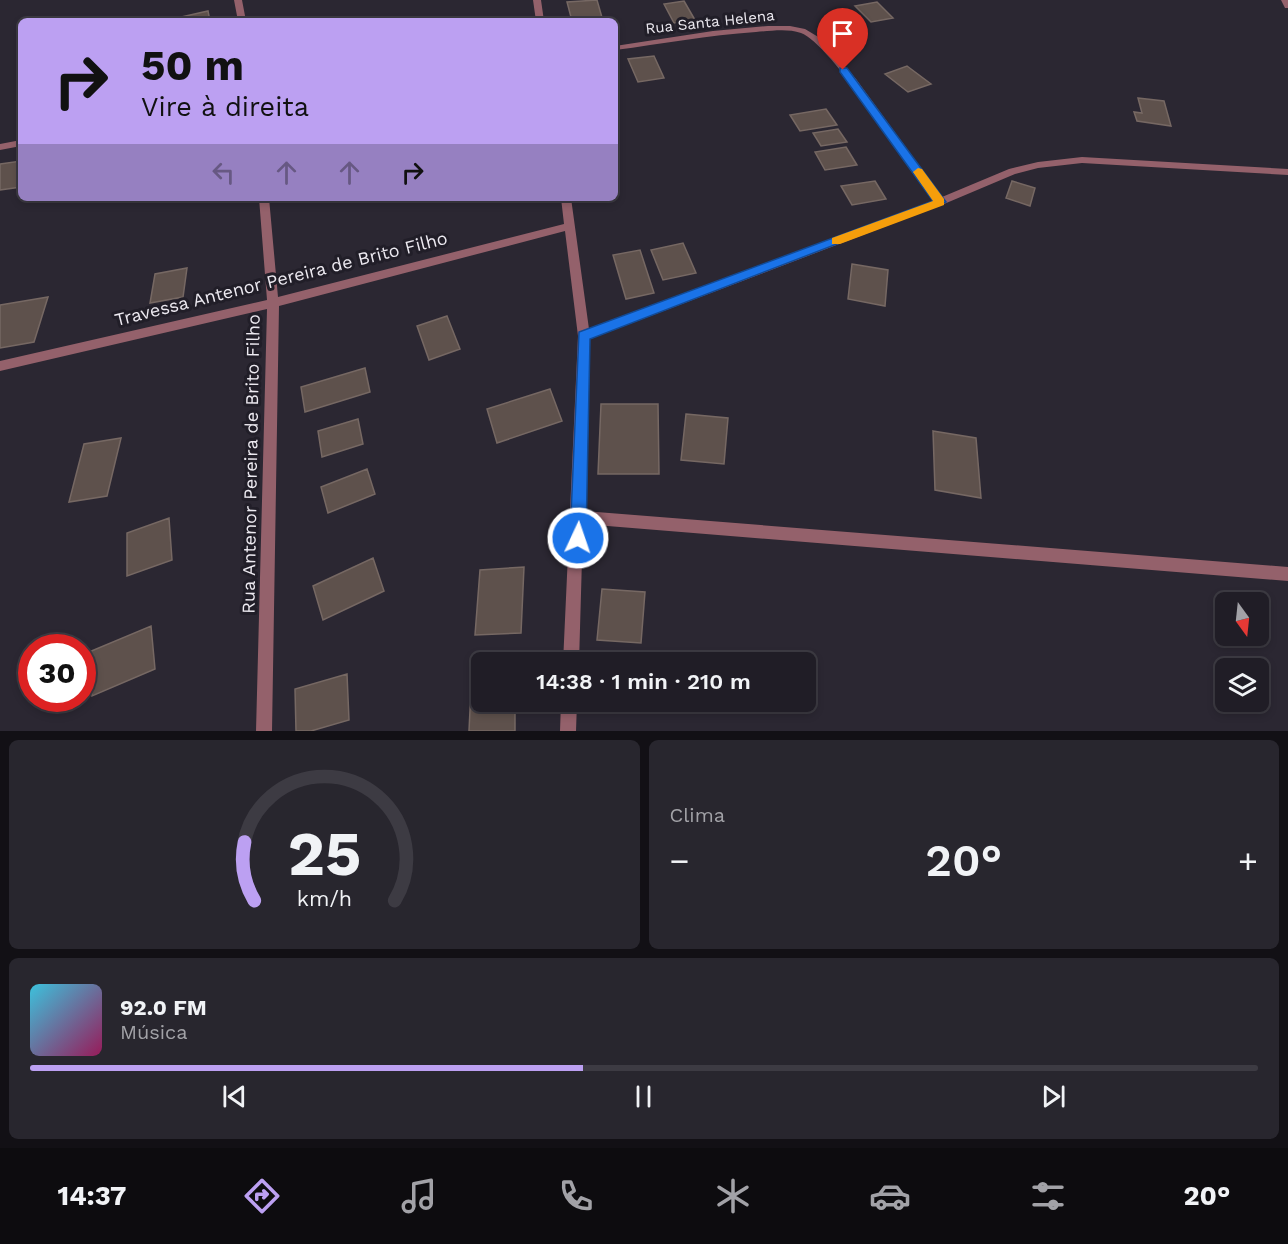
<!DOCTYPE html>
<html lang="pt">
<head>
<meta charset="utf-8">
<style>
	body { margin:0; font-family:"Work Sans",sans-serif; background:#28262e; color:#f1f3f6; height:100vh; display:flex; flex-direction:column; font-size:22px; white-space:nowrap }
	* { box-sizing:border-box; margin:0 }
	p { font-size:20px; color:#a2a2a7 }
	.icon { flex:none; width:33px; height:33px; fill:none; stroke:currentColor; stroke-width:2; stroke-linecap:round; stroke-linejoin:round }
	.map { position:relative; height:731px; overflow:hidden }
	.sheet { display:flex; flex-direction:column; gap:9px; padding:9px; background:#121015; flex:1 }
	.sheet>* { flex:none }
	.guide { position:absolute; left:18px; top:18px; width:600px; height:183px; border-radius:9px; box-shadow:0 3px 9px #0003,0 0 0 2px #3d3b43; background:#bca0f2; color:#111; overflow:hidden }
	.needle { width:39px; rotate:165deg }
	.tools { position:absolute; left:1215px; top:592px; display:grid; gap:12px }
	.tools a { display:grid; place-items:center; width:54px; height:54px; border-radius:9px; background:#201d26; box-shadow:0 3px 9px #0003,0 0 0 2px #3d3b43; font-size:30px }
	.speed { position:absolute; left:18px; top:634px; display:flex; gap:12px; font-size:30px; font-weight:700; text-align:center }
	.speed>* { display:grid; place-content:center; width:78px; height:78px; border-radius:50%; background:#201d26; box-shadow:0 3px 9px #0003,0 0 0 2px #3d3b43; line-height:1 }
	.speed .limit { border:9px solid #d22; background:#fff; color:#111 }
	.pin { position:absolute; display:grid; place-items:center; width:51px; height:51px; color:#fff; margin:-62px -26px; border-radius:50% 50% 50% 0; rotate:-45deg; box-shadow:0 0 6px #0007 }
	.pin .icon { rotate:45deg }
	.me { position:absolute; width:66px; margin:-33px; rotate:3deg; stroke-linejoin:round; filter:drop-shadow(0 0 4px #0008) }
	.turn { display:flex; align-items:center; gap:21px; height:126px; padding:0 24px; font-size:27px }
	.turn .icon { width:78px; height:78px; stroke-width:2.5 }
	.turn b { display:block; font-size:42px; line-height:51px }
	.lanes { display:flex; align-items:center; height:57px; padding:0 24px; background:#0003; justify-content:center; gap:30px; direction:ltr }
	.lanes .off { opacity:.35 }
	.big { font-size:45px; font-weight:600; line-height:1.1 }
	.sheet .widget { flex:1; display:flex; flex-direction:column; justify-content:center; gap:9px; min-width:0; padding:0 21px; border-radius:9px; background:#28262e }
	.sheet .dial { align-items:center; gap:0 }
	.dial svg { height:156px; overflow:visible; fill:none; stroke:#3d3b43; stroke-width:7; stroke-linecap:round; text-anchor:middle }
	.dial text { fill:#f1f3f6; stroke:none }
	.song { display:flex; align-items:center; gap:18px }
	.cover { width:72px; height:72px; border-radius:9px; background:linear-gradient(135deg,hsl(190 70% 55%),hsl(330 70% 35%)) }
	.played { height:6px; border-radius:3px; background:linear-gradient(90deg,#bca0f2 45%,#3d3b43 45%) }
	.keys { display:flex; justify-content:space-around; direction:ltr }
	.heat { display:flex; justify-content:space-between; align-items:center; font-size:33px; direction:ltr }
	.sheet .tiles { flex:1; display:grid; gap:9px; grid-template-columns:1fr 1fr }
	.widget:last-child { grid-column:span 2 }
	.trip { position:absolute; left:471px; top:652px; width:345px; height:60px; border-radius:9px; background:#201d26; box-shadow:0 3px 9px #0003,0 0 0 2px #3d3b43; font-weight:600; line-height:60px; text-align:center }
	.menu { display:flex; height:96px; justify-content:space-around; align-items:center; background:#0d0c0f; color:#a2a2a7 }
	.menu .icon { width:42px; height:42px }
	.menu .on { color:#bca0f2 }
	.menu b { font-size:27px; color:#f1f3f6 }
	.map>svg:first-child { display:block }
	.building { fill:#5e514c; stroke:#766863; stroke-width:1.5 }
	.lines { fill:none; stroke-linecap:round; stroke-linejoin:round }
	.minor { fill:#94616b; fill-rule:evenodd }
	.route { fill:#1a73e8; stroke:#114b97; stroke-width:1.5 }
	.slow { fill:#f59e0b }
	.labels { text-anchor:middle; stroke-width:6; stroke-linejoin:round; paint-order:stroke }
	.far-street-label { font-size:15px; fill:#edeaf1; stroke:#211e28 }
	.street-label { font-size:18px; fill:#edeaf1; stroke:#211e28 }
</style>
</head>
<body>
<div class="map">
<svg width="1288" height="731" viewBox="0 0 1288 731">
	<rect width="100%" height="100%" fill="#2b2732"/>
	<!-- building -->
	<path class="building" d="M 597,0 L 603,21 L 572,21 L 567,2 Z
		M 684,1 L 695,20 L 674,23 L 664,4 Z
		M 877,2 L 893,18 L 871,22 L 855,6 Z
		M 208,11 L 210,21 L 172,21 L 172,19 Z
		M 654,56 L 664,78 L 638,82 L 628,59 Z
		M 907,66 L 931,84 L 908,92 L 885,74 Z
		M 1138,98 L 1164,101 L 1171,126 L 1137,121 L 1134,112 L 1142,113 Z
		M 826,109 L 837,125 L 800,131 L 790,115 Z
		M 838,129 L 847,142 L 821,146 L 813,133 Z
		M 846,147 L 857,165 L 825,170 L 815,152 Z
		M 21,161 L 21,187 L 0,190 L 0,164 Z
		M 875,181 L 886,199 L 852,205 L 841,186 Z
		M 1012,181 L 1035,188 L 1030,206 L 1006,198 Z
		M 683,243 L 696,273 L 663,280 L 651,250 Z
		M 640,250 L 654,293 L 626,299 L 613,255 Z
		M 852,264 L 888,270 L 885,306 L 848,299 Z
		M 187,268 L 183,297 L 150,303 L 155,274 Z
		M 48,297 L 34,342 L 0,348 L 0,305 Z
		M 447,316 L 460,349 L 429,360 L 417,326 Z
		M 365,368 L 370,392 L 305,412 L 301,387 Z
		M 550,389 L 562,421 L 497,443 L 487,409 Z
		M 601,404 L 658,404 L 659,474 L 598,474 Z
		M 686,414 L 728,418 L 724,464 L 681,460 Z
		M 358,419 L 363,444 L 322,457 L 318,431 Z
		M 933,431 L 976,438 L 981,498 L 935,490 Z
		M 121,438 L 107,496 L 69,502 L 84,444 Z
		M 367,469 L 375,494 L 328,513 L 321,487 Z
		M 169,518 L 172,560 L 127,576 L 127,533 Z
		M 373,558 L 384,591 L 323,620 L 313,586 Z
		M 524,567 L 521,633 L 475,635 L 480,570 Z
		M 602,589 L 645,592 L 641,643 L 597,640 Z
		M 151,626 L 155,669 L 92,696 L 89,652 Z
		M 347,674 L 349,720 L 311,731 L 296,731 L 295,689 Z
		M 482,688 L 482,702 L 515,702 L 515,731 L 469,731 L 471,689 Z"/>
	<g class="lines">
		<!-- minor -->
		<path class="minor" d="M 234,0 L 242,0 L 246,21 L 238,21 Z
			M 533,0 L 541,0 L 544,21 L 536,21 Z
			M 1281,0 L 1288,0 L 1288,8 L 1285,8 Z
			M 768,26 L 790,26 L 805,29 L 820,38 L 856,79 L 942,197 L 1009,169 L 1038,162 L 1082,157 L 1288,169 L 1288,175 L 1082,163 L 1038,168 L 1015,174 L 944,204 L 590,339 L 584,511 L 1288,567 L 1288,581 L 583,524 L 579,663 L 563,663 L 578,336 L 565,231 L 279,306 L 272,731 L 256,731 L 267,309 L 0,371 L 0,361 L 267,300 L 259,198 L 269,198 L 278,297 L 564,224 L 561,198 L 571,198 L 589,329 L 934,201 C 912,170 830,43 801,33 C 787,28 770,31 756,32 C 708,35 662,44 615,50 L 615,46 L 713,31 Z
			M 21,140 L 21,146 L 0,150 L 0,144 Z
			M 561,702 L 577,702 L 576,731 L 560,731 Z"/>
	</g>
	<!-- route -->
	<path class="route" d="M 840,68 L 847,68 L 946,202 L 590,339 L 586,538 L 584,543 L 578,546 L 572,543 L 570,538 L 579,332 L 933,201 L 840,72 Z"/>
	<!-- slow -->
	<path class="slow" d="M 918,168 L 922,169 L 944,199 L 944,205 L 840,244 L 832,244 L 832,238 L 933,201 L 913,172 Z"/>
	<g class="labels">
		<!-- far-street labels -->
		<g class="far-street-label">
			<text transform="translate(710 22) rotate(-6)" y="5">Rua Santa Helena</text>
		</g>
		<!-- street labels -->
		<g class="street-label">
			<text transform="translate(281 279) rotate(-14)" y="6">Travessa Antenor Pereira de Brito Filho</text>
			<text transform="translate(251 464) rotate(-89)" y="6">Rua Antenor Pereira de Brito Filho</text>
		</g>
	</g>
</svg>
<div class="tools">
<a><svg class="needle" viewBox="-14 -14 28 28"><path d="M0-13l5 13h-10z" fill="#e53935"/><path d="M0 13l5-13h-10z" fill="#a2a2a7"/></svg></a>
<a><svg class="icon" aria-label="layers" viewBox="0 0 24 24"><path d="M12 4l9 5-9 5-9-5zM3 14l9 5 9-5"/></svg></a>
</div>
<div class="speed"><div class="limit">30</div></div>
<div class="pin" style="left:843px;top:70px;background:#d93025"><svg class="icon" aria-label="arrive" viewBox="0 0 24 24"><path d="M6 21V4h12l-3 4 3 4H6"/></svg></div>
<svg class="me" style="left:578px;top:538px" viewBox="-20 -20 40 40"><circle r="17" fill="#1a73e8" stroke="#fff" stroke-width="3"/><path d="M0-11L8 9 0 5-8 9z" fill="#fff"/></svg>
<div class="trip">14:38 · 1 min · 210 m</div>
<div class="guide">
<div class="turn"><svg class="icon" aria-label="right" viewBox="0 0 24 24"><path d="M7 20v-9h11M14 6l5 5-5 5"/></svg><div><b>50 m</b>Vire à direita</div></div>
<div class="lanes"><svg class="icon off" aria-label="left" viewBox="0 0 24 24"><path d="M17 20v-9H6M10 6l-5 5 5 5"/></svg><svg class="icon off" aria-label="ahead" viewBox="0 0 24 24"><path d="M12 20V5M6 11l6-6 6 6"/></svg><svg class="icon off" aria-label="ahead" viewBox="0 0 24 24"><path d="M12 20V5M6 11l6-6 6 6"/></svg><svg class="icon" aria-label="right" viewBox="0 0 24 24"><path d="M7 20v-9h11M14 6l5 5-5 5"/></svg></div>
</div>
</div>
<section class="sheet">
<div class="tiles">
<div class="widget dial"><svg viewBox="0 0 100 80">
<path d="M14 69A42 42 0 1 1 86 69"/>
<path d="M14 69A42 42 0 0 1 9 39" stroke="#bca0f2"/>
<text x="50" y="56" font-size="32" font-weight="700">25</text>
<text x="50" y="72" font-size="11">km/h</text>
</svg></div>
<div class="widget"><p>Clima</p>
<div class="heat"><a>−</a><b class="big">20°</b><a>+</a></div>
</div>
<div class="widget">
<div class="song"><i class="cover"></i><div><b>92.0 FM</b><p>Música</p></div></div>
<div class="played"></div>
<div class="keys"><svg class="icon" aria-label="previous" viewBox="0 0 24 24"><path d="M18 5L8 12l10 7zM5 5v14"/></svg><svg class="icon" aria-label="pause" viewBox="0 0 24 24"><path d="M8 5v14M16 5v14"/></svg><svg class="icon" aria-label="next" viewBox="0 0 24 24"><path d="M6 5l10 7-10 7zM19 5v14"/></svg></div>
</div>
</div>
</section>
<nav class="menu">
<b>14:37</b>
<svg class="icon on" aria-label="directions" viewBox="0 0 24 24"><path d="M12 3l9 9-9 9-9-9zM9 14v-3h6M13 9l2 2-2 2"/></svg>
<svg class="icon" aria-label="music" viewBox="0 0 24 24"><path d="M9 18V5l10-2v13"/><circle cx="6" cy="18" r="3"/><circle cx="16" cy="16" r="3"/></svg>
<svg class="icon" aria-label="phone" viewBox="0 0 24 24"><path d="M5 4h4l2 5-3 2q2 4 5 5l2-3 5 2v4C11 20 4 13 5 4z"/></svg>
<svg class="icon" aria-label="climate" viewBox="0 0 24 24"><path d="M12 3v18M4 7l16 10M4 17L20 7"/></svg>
<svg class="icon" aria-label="car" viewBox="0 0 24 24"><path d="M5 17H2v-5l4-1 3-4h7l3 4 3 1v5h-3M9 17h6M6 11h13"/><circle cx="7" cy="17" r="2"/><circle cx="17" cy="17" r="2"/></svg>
<svg class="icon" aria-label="filters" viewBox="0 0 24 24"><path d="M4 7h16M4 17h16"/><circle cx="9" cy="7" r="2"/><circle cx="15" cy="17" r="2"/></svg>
<b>20°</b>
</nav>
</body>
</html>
